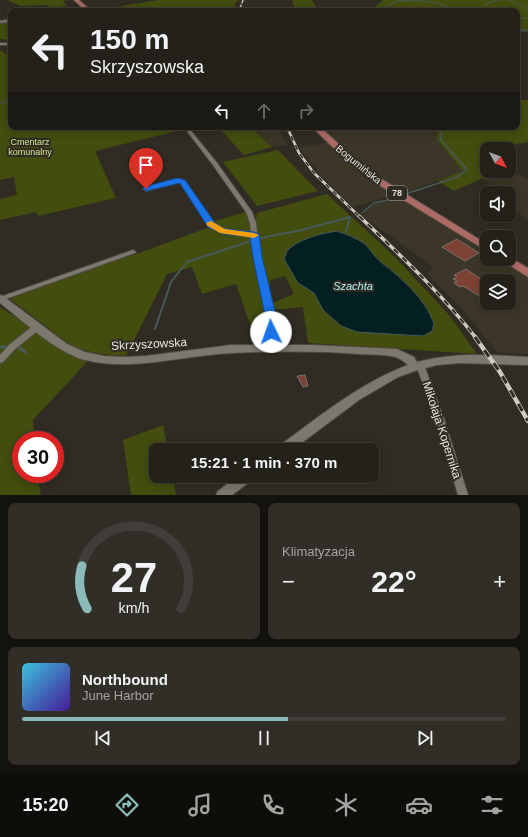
<!DOCTYPE html>
<html lang="pl">
<head>
<meta charset="utf-8">
<style>
	body { margin:0; font-family:Helvetica,sans-serif; background:#302e27; color:#f1f3f6; height:100vh; display:flex; flex-direction:column; font-size:15px; white-space:nowrap }
	* { box-sizing:border-box; margin:0 }
	p { font-size:13px; color:#a3a3a2 }
	.icon { flex:none; width:22px; height:22px; fill:none; stroke:currentColor; stroke-width:2; stroke-linecap:round; stroke-linejoin:round }
	.map { position:relative; height:495px; overflow:hidden }
	.sheet { display:flex; flex-direction:column; gap:8px; padding:8px; background:#14120e; flex:1 }
	.sheet>* { flex:none }
	.guide { position:absolute; left:8px; top:8px; width:512px; height:122px; border-radius:8px; box-shadow:0 2px 10px #0003,0 0 0 1px #413e39; background:#24211a; color:#f1f3f6; overflow:hidden }
	.needle { width:26px; rotate:131deg }
	.buttons { position:absolute; left:480px; top:142px; display:grid; gap:8px }
	.buttons a { display:grid; place-items:center; width:36px; height:36px; border-radius:8px; background:#24211a; box-shadow:0 2px 10px #0003,0 0 0 1px #413e39; font-size:20px }
	.speed { position:absolute; left:12px; top:431px; display:flex; gap:8px; font-size:20px; font-weight:700; text-align:center }
	.speed>* { display:grid; place-content:center; width:52px; height:52px; border-radius:50%; background:#24211a; box-shadow:0 2px 10px #0003,0 0 0 1px #413e39; line-height:1 }
	.speed .limit { border:6px solid #d22; background:#fff; color:#111 }
	.pin { position:absolute; display:grid; place-items:center; width:34px; height:34px; color:#fff; margin:-41px -17px; border-radius:50% 50% 50% 0; rotate:-45deg; box-shadow:0 0 4px #0007 }
	.pin .icon { rotate:45deg }
	.me { position:absolute; width:44px; margin:-22px; rotate:357deg; stroke-linejoin:round; filter:drop-shadow(0 0 3px #0008) }
	.turn { display:flex; align-items:center; gap:14px; height:84px; padding:0 16px; font-size:18px }
	.turn .icon { width:52px; height:52px; stroke-width:2.5 }
	.turn b { display:block; font-size:28px; line-height:34px }
	.lanes { display:flex; align-items:center; height:38px; padding:0 16px; background:#0003; justify-content:center; gap:20px; direction:ltr }
	.lanes .off { opacity:.35 }
	.big { font-size:30px; font-weight:600; line-height:1.1 }
	.sheet .widget { flex:1; display:flex; flex-direction:column; justify-content:center; gap:6px; min-width:0; padding:0 14px; border-radius:8px; background:#302e27 }
	.sheet .dial { align-items:center; gap:0 }
	.dial svg { height:104px; overflow:visible; fill:none; stroke:#413e39; stroke-width:7; stroke-linecap:round; text-anchor:middle }
	.dial text { fill:#f1f3f6; stroke:none }
	.song { display:flex; align-items:center; gap:12px }
	.cover { width:48px; height:48px; border-radius:6px; background:linear-gradient(135deg,hsl(190 70% 55%),hsl(260 70% 35%)) }
	.played { height:4px; border-radius:2px; background:linear-gradient(90deg,#8bbbb9 55%,#413e39 55%) }
	.keys { display:flex; justify-content:space-around; direction:ltr }
	.heat { display:flex; justify-content:space-between; align-items:center; font-size:22px; direction:ltr }
	.sheet .tiles { flex:1; display:grid; gap:8px; grid-template-columns:1fr 1fr }
	.widget:last-child { grid-column:span 2 }
	.trip { position:absolute; left:149px; top:443px; width:230px; height:40px; border-radius:8px; background:#24211a; box-shadow:0 2px 10px #0003,0 0 0 1px #413e39; font-weight:600; line-height:40px; text-align:center }
	.tab-bar { display:flex; height:64px; justify-content:space-around; align-items:center; background:#0e0d0a; color:#a3a3a2 }
	.tab-bar .icon { width:28px; height:28px }
	.tab-bar .current { color:#8bbbb9 }
	.tab-bar b { font-size:18px; color:#f1f3f6 }
	.map>svg:first-child { display:block }
	.built { fill:#3b3627; fill-rule:evenodd }
	.green { fill:#424d0e; fill-rule:evenodd }
	.water { fill:#031f22; stroke:#475a5a }
	.lines { fill:none; stroke-linecap:round; stroke-linejoin:round }
	.stream-far3 { stroke:#475a5a; stroke-width:1 }
	.stream-far2 { stroke:#475a5a; stroke-width:1.5 }
	.stream-far1 { stroke:#475a5a; stroke-width:2 }
	.stream { stroke:#475a5a; stroke-width:3 }
	.building { fill:#7e4235; stroke:#7c706d }
	.minor-casing { stroke:#4e4a43; stroke-width:2 }
	.tertiary-casing { stroke:#4e4a43; stroke-width:2 }
	.primary-casing { stroke:#4e4a43; stroke-width:2 }
	.minor { fill:#7d786e; fill-rule:evenodd }
	.tertiary { fill:#7d786e; fill-rule:evenodd }
	.primary { fill:#ad6a65; fill-rule:evenodd }
	.rail-far3-casing { stroke:#cdcac4; stroke-width:1.5 }
	.rail-far2-casing { stroke:#cdcac4; stroke-width:2.5 }
	.rail-far1-casing { stroke:#cdcac4; stroke-width:3.5 }
	.rail-casing { stroke:#cdcac4; stroke-width:4.5 }
	.rail-far3 { stroke:#302c23; stroke-width:1; stroke-dasharray:3; stroke-linecap:butt }
	.rail-far2 { stroke:#302c23; stroke-width:1.5; stroke-dasharray:5; stroke-linecap:butt }
	.rail-far1 { stroke:#302c23; stroke-width:2; stroke-dasharray:6; stroke-linecap:butt }
	.rail { stroke:#302c23; stroke-width:3; stroke-dasharray:8; stroke-linecap:butt }
	.route { fill:#1a73e8; stroke:#114b97 }
	.slow { fill:#f59e0b }
	.labels { text-anchor:middle; stroke-width:4; stroke-linejoin:round; paint-order:stroke }
	.far-park-label { font-size:9px; fill:#d4e88f; stroke:#302c23 }
	.shield { fill:#302c23; stroke:#afada6; stroke-width:1 }
	.shield-label { font-size:9px; font-weight:bold; fill:#e6e4de }
	.street-label { font-size:10px; fill:#e6e4de; stroke:#302c23 }
	.water-label { font-size:11px; font-style:italic; fill:#adf2fb; stroke:#302c23 }
	.near-street-label { font-size:12px; fill:#e6e4de; stroke:#302c23 }
</style>
</head>
<body>
<div class="map">
<svg width="528" height="495" viewBox="0 0 528 495">
	<rect width="100%" height="100%" fill="#302c23"/>
	<!-- built -->
	<path class="built" d="M 250,127 L 278,127 L 287,145 L 272,147 Z
		M 335,127 L 438,127 L 437,140 L 464,172 L 406,192 L 353,207 L 320,175 L 299,148 L 334,141 L 323,129 Z
		M 512,170 L 528,180 L 528,219 L 509,208 L 509,201 L 514,199 L 509,195 L 509,193 L 505,193 L 483,179 Z
		M 391,199 L 400,199 L 487,251 L 487,259 L 499,259 L 528,277 L 528,354 L 497,352 L 463,310 L 427,273 L 434,267 L 362,216 L 373,205 ZM 487,281 L 509,281 L 509,303 L 487,303 Z"/>
	<!-- green -->
	<path class="green" d="M 8,0 L 72,0 L 63,1 L 67,6 L 50,8 L 48,5 L 20,6 Z
		M 158,0 L 239,0 L 235,3 L 235,11 L 91,11 Z
		M 292,0 L 312,0 L 316,7 L 304,7 L 305,11 L 295,11 Z
		M 383,0 L 528,0 L 528,30 L 517,31 L 517,11 L 497,11 L 494,9 L 484,11 L 373,11 L 375,7 Z
		M 11,21 L 11,43 L 5,43 L 8,40 L 0,39 L 0,22 Z
		M 0,51 L 2,51 L 11,58 L 11,100 L 0,102 Z
		M 517,100 L 528,100 L 528,142 L 487,149 L 482,152 L 487,155 L 487,171 L 509,171 L 509,168 L 513,171 L 485,180 L 483,178 L 454,191 L 438,181 L 463,171 L 437,140 L 438,127 L 517,127 Z
		M 11,101 L 11,127 L 181,127 L 177,131 L 95,151 L 116,198 L 38,216 L 36,212 L 0,220 L 0,199 L 17,195 L 14,177 L 0,180 L 0,103 Z
		M 218,127 L 250,127 L 272,147 L 244,155 Z
		M 278,150 L 318,191 L 257,206 L 223,162 Z
		M 327,194 L 396,258 L 449,315 L 477,354 L 308,343 L 303,307 L 272,310 L 270,304 L 294,294 L 285,276 L 270,280 L 270,292 L 267,294 C 262,268 252,239 257,213 ZM 337,231 L 364,244 L 381,262 L 390,268 L 411,288 L 429,310 L 404,334 L 378,334 L 341,326 L 323,310 L 314,293 L 298,283 L 284,259 L 287,251 Z
		M 245,212 L 250,223 L 252,232 L 223,230 L 212,222 Z
		M 210,227 L 221,233 L 251,237 L 268,320 L 264,340 L 256,341 L 236,284 L 202,294 L 192,267 L 167,274 L 126,356 C 106,355 87,353 69,344 L 10,299 L 18,294 L 139,253 Z
		M 0,307 L 41,334 L 87,362 L 33,420 L 34,440 L 21,440 L 21,474 L 37,474 L 41,495 L 0,495 Z
		M 163,425 L 168,450 L 156,450 L 156,476 L 173,476 L 176,495 L 131,495 L 123,440 Z"/>
	<!-- water -->
	<path class="water" d="M 337,231 C 346,234 357,238 365,244 C 371,250 375,258 382,263 C 403,279 424,298 434,323 L 432,331 L 423,336 L 357,332 L 341,326 L 323,310 L 314,293 L 298,283 L 284,259 C 285,257 286,253 287,251 C 297,239 323,233 337,231 Z"/>
	<g class="lines">
		<!-- stream-far3 -->
		<path class="stream-far3" d="M 509,0 L 528,9
			M 380,11 L 397,1 L 410,0 L 437,3 L 460,11 L 475,11
			M 480,11 L 488,3 L 498,0
			M 517,18 L 528,18
			M 0,23 L 11,24
			M 517,29 L 528,31
			M 517,31 L 526,31
			M 0,103 L 11,100"/>
		<!-- stream-far2 -->
		<path class="stream-far2" d="M 405,194 L 455,178 L 467,170 L 441,140 L 442,127
			M 362,213 L 374,203 L 397,198
			M 348,217 L 350,217"/>
		<!-- stream-far1 -->
		<path class="stream-far1" d="M 261,238 L 302,230 L 350,217 L 346,231
			M 155,329 L 171,282 L 187,262 L 251,241"/>
		<!-- stream -->
		<path class="stream" d="M 0,347 L 6,347
			M 18,347 L 25,352"/>
	</g>
	<!-- building -->
	<path class="building" d="M 457,239 L 479,253 L 465,261 L 442,247 Z
		M 466,269 L 487,283 L 487,300 L 482,297 L 481,297 L 463,286 L 460,287 L 454,283 L 457,281 L 453,279 L 457,277 L 454,275 Z
		M 305,375 L 308,386 L 303,387 L 297,376 Z"/>
	<g class="lines">
		<defs>
			<path id="minor" d="M 89,9 L 88,11 L 77,11 L 78,10 Z
				M 11,19 L 11,21 L 0,23 L 0,21 Z
				M 0,43 L 11,43 L 11,45 L 0,45 Z
				M 188,127 L 192,127 L 191,131 L 217,163 L 252,212 L 256,223 L 260,257 L 276,320 L 274,348 L 273,350 L 270,351 L 267,350 L 266,348 L 268,320 L 254,257 L 252,236 L 223,233 L 209,226 L 180,183 L 177,183 L 146,191 L 143,189 L 144,188 L 177,179 L 184,180 L 213,224 L 224,229 L 251,233 L 250,223 L 246,212 L 213,165 L 187,131 Z
				M 133,250 L 136,252 L 135,253 L 0,301 L 0,297 Z
				M 37,324 L 40,325 L 41,327 L 40,329 L 15,349 L 3,362 L 0,363 L 0,355 L 9,345 L 34,325 Z
				M 420,362 L 423,363 L 424,365 L 444,419 L 468,495 L 458,495 L 436,419 L 416,365 L 417,363 Z"/>
			<path id="tertiary" d="M 0,295 L 3,296 L 67,344 L 85,352 L 104,356 L 125,357 L 146,356 L 231,345 L 314,345 L 397,349 L 414,357 L 417,362 C 456,352 488,355 528,357 L 528,365 L 460,363 L 437,365 L 415,371 L 398,377 L 359,400 L 292,450 L 277,450 L 279,446 C 320,416 360,383 408,365 C 405,362 399,358 395,357 C 385,354 370,355 359,354 C 317,351 274,351 232,353 C 182,355 135,372 85,360 C 57,353 23,321 0,303 Z
				M 238,476 L 254,476 L 252,480 L 232,495 L 216,495 L 218,491 Z"/>
			<path id="primary" d="M 74,0 L 79,0 L 91,11 L 86,11 Z
				M 312,127 L 320,127 L 351,155 L 380,178 L 487,244 L 487,251 L 374,182 L 345,159 Z
				M 509,257 L 528,268 L 528,277 L 500,259 L 509,259 Z"/>
		</defs>
		<!-- minor casing -->
		<use href="#minor" class="minor-casing"/>
		<!-- tertiary casing -->
		<use href="#tertiary" class="tertiary-casing"/>
		<!-- primary casing -->
		<use href="#primary" class="primary-casing"/>
		<!-- minor -->
		<use href="#minor" class="minor"/>
		<!-- tertiary -->
		<use href="#tertiary" class="tertiary"/>
		<!-- primary -->
		<use href="#primary" class="primary"/>
		<defs>
			<path id="rail-far3" d="M 239,11 L 243,0"/>
			<path id="rail-far2" d="M 287,127 L 299,153 L 314,173 L 360,217"/>
			<path id="rail-far1" d="M 359,216 C 400,255 441,293 476,338"/>
			<path id="rail" d="M 475,337 L 500,372 L 528,421"/>
		</defs>
		<!-- rail-far3 casing -->
		<use href="#rail-far3" class="rail-far3-casing"/>
		<!-- rail-far2 casing -->
		<use href="#rail-far2" class="rail-far2-casing"/>
		<!-- rail-far1 casing -->
		<use href="#rail-far1" class="rail-far1-casing"/>
		<!-- rail casing -->
		<use href="#rail" class="rail-casing"/>
		<!-- rail-far3 -->
		<use href="#rail-far3" class="rail-far3"/>
		<!-- rail-far2 -->
		<use href="#rail-far2" class="rail-far2"/>
		<!-- rail-far1 -->
		<use href="#rail-far1" class="rail-far1"/>
		<!-- rail -->
		<use href="#rail" class="rail"/>
	</g>
	<!-- route -->
	<path class="route" d="M 177,178 L 185,180 L 215,223 L 225,229 L 254,232 L 259,234 L 262,257 L 277,320 L 275,335 L 271,336 L 267,335 L 265,332 L 266,320 L 253,257 L 250,237 L 223,234 L 208,227 L 180,183 L 146,191 L 143,189 L 144,187 Z"/>
	<!-- slow -->
	<path class="slow" d="M 211,221 L 225,229 L 254,233 L 259,235 L 254,238 L 220,233 L 208,226 L 206,224 L 208,222 Z"/>
	<g class="labels">
		<!-- far-park labels -->
		<g class="far-park-label">
			<text x="30" y="145">Cmentarz<tspan x="30" dy="10">komunalny</tspan></text>
		</g>
		<!-- shield labels -->
		<rect class="shield" x="387" y="186" width="20" height="14" rx="3"/>
		<g class="shield-label">
			<text x="397" y="196">78</text>
		</g>
		<!-- street labels -->
		<g class="street-label">
			<text transform="translate(359 164) rotate(39)" y="4">Bogumińska</text>
		</g>
		<!-- water labels -->
		<g class="water-label">
			<text x="353" y="290">Szachta</text>
		</g>
		<!-- near-street labels -->
		<g class="near-street-label">
			<text transform="translate(149 344) rotate(-3)" y="4">Skrzyszowska</text>
			<text transform="translate(442 430) rotate(72)" y="4">Mikołaja Kopernika</text>
		</g>
	</g>
</svg>
<div class="buttons">
<a><svg class="needle" viewBox="-14 -14 28 28"><path d="M0-13l5 13h-10z" fill="#e53935"/><path d="M0 13l5-13h-10z" fill="#a3a3a2"/></svg></a>
<a><svg class="icon" aria-label="sound" viewBox="0 0 24 24"><path d="M4 9h4l5-4v14l-5-4H4zM17 9q2 3 0 6"/></svg></a>
<a><svg class="icon" aria-label="search" viewBox="0 0 24 24"><circle cx="10" cy="10" r="6"/><path d="M15 15l6 6"/></svg></a>
<a><svg class="icon" aria-label="layers" viewBox="0 0 24 24"><path d="M12 4l9 5-9 5-9-5zM3 14l9 5 9-5"/></svg></a>
</div>
<div class="speed"><div class="limit">30</div></div>
<div class="pin" style="left:146px;top:189px;background:#d93025"><svg class="icon" aria-label="arrive" viewBox="0 0 24 24"><path d="M6 21V4h12l-3 4 3 4H6"/></svg></div>
<svg class="me" style="left:271px;top:332px" viewBox="-20 -20 40 40"><circle r="19" fill="#fff"/><path d="M0-13L10 11 0 6-10 11z" fill="#1a73e8"/></svg>
<div class="trip">15:21 · 1 min · 370 m</div>
<div class="guide">
<div class="turn"><svg class="icon" aria-label="left" viewBox="0 0 24 24"><path d="M17 20v-9H6M10 6l-5 5 5 5"/></svg><div><b>150 m</b>Skrzyszowska</div></div>
<div class="lanes"><svg class="icon" aria-label="left" viewBox="0 0 24 24"><path d="M17 20v-9H6M10 6l-5 5 5 5"/></svg><svg class="icon off" aria-label="ahead" viewBox="0 0 24 24"><path d="M12 20V5M6 11l6-6 6 6"/></svg><svg class="icon off" aria-label="right" viewBox="0 0 24 24"><path d="M7 20v-9h11M14 6l5 5-5 5"/></svg></div>
</div>
</div>
<section class="sheet">
<div class="tiles">
<div class="widget dial"><svg viewBox="0 0 100 80">
<path d="M14 69A42 42 0 1 1 86 69"/>
<path d="M14 69A42 42 0 0 1 10 36" stroke="#8bbbb9"/>
<text x="50" y="56" font-size="32" font-weight="700">27</text>
<text x="50" y="72" font-size="11">km/h</text>
</svg></div>
<div class="widget"><p>Klimatyzacja</p>
<div class="heat"><a>−</a><b class="big">22°</b><a>+</a></div>
</div>
<div class="widget">
<div class="song"><i class="cover"></i><div><b>Northbound</b><p>June Harbor</p></div></div>
<div class="played"></div>
<div class="keys"><svg class="icon" aria-label="previous" viewBox="0 0 24 24"><path d="M18 5L8 12l10 7zM5 5v14"/></svg><svg class="icon" aria-label="pause" viewBox="0 0 24 24"><path d="M8 5v14M16 5v14"/></svg><svg class="icon" aria-label="next" viewBox="0 0 24 24"><path d="M6 5l10 7-10 7zM19 5v14"/></svg></div>
</div>
</div>
</section>
<nav class="tab-bar">
<b>15:20</b>
<svg class="icon current" aria-label="directions" viewBox="0 0 24 24"><path d="M12 3l9 9-9 9-9-9zM9 14v-3h6M13 9l2 2-2 2"/></svg>
<svg class="icon" aria-label="music" viewBox="0 0 24 24"><path d="M9 18V5l10-2v13"/><circle cx="6" cy="18" r="3"/><circle cx="16" cy="16" r="3"/></svg>
<svg class="icon" aria-label="phone" viewBox="0 0 24 24"><path d="M5 4h4l2 5-3 2q2 4 5 5l2-3 5 2v4C11 20 4 13 5 4z"/></svg>
<svg class="icon" aria-label="climate" viewBox="0 0 24 24"><path d="M12 3v18M4 7l16 10M4 17L20 7"/></svg>
<svg class="icon" aria-label="car" viewBox="0 0 24 24"><path d="M5 17H2v-5l4-1 3-4h7l3 4 3 1v5h-3M9 17h6M6 11h13"/><circle cx="7" cy="17" r="2"/><circle cx="17" cy="17" r="2"/></svg>
<svg class="icon" aria-label="filters" viewBox="0 0 24 24"><path d="M4 7h16M4 17h16"/><circle cx="9" cy="7" r="2"/><circle cx="15" cy="17" r="2"/></svg>
</nav>
</body>
</html>
